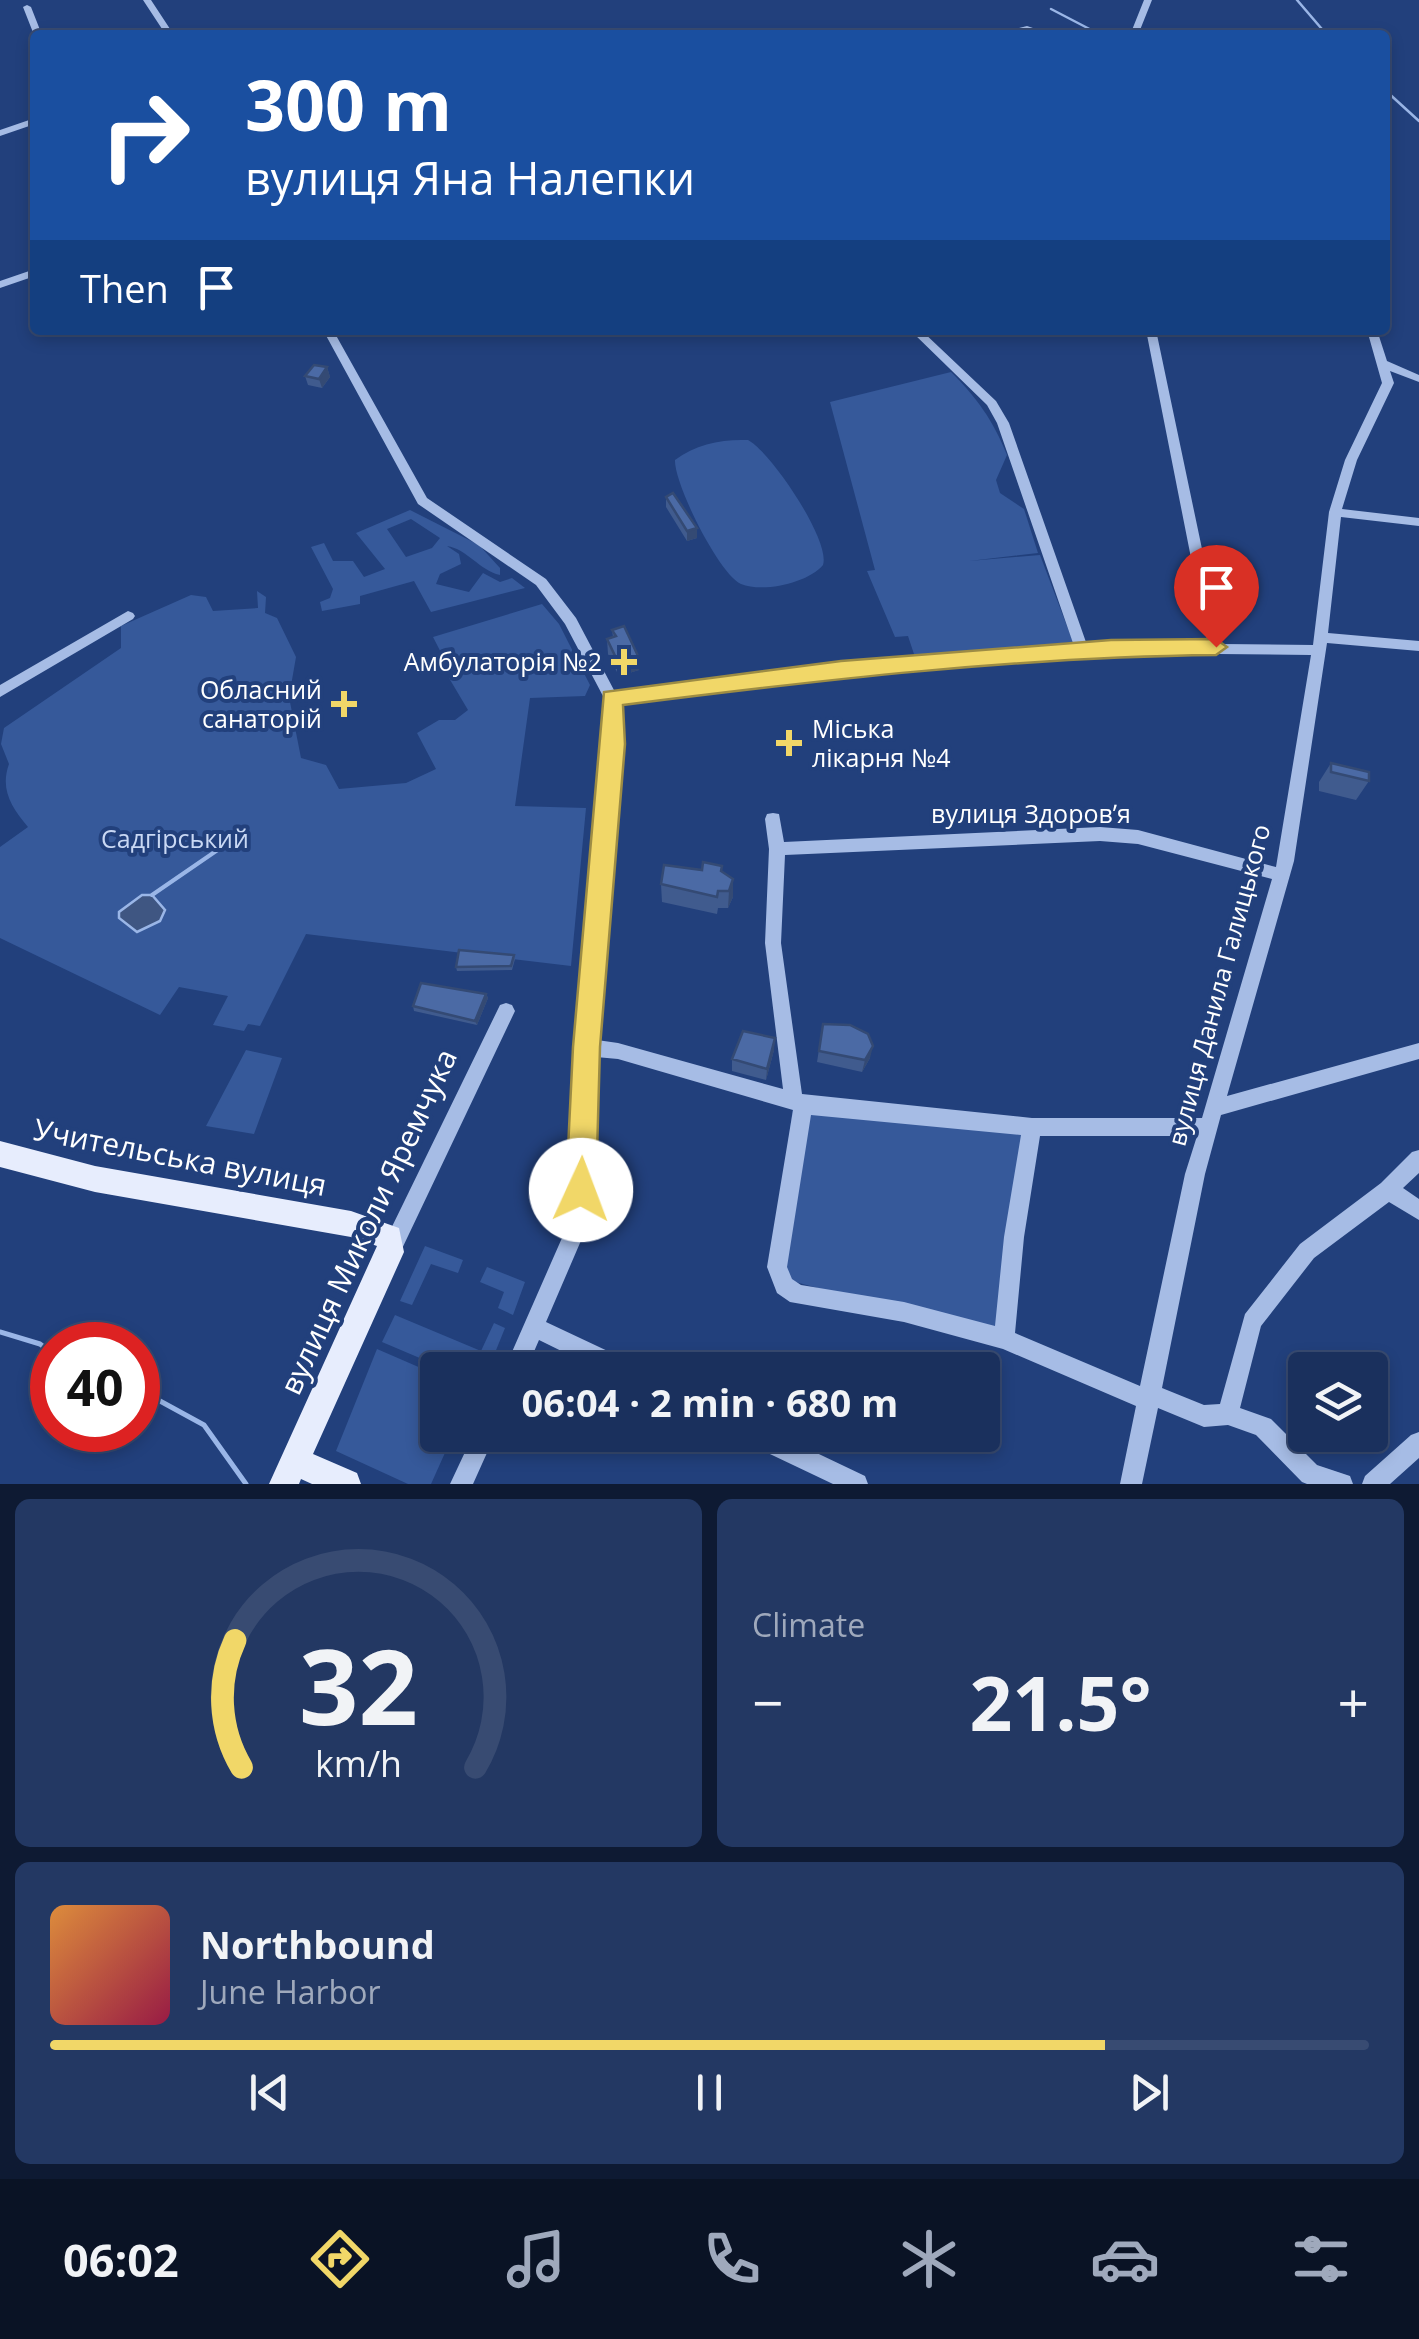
<!DOCTYPE html>
<html lang="en">
<head>
<meta charset="utf-8">
<style>
	body { margin:0; font-family:"Open Sans",sans-serif; background:#233863; color:#f1f3f6; height:100vh; display:flex; flex-direction:column; font-size:38px; white-space:nowrap }
	* { box-sizing:border-box; margin:0 }
	p { font-size:32px; color:#9fa9bc }
	.icon { flex:none; width:55px; height:55px; fill:none; stroke:currentColor; stroke-width:2; stroke-linecap:round; stroke-linejoin:round }
	.map { position:relative; height:1484px; overflow:hidden }
	.details { display:flex; flex-direction:column; gap:15px; padding:15px; background:#0e1a33; flex:1 }
	.details>* { flex:none }
	.hud { position:absolute; left:30px; top:30px; width:1360px; height:305px; border-radius:10px; box-shadow:0 5px 15px #0003,0 0 0 2px #384b72; background:#1a4fa0; color:#fff; overflow:hidden }
	.tools { position:absolute; left:1288px; top:1352px; display:grid; gap:20px }
	.tools a { display:grid; place-items:center; width:100px; height:100px; border-radius:10px; background:#1a305d; box-shadow:0 5px 15px #0003,0 0 0 2px #384b72; font-size:50px }
	.speed { position:absolute; left:30px; top:1322px; display:flex; gap:20px; font-size:50px; font-weight:700; text-align:center }
	.speed>* { display:grid; place-content:center; width:130px; height:130px; border-radius:50%; background:#1a305d; box-shadow:0 5px 15px #0003,0 0 0 2px #384b72; line-height:1 }
	.speed .limit { border:15px solid #d22; background:#fff; color:#111 }
	.pin { position:absolute; display:grid; place-items:center; width:85px; height:85px; color:#fff; margin:-102px -42px; border-radius:50% 50% 50% 0; rotate:-45deg; box-shadow:0 0 10px #0007 }
	.pin .icon { rotate:45deg }
	.me { position:absolute; width:110px; margin:-55px; rotate:2deg; stroke-linejoin:round; filter:drop-shadow(0 0 8px #0008) }
	.turn { display:flex; align-items:center; gap:35px; height:210px; padding:0 50px; font-size:45px }
	.turn .icon { width:130px; height:130px; stroke-width:2.5 }
	.turn b { display:block; font-size:70px; line-height:85px }
	.then { display:flex; align-items:center; height:95px; padding:0 50px; background:#0003; gap:20px; font-size:38px }
	.big { font-size:75px; font-weight:700; line-height:1.1 }
	.details .tile { flex:1; display:flex; flex-direction:column; justify-content:center; gap:15px; min-width:0; padding:0 35px; border-radius:15px; background:#233863 }
	.details .dial { align-items:center; gap:0 }
	.dial svg { height:260px; overflow:visible; fill:none; stroke:#384b72; stroke-width:7; stroke-linecap:round; text-anchor:middle }
	.dial text { fill:#f1f3f6; stroke:none }
	.song { display:flex; align-items:center; gap:30px }
	.cover { width:120px; height:120px; border-radius:15px; background:linear-gradient(135deg,hsl(30 70% 55%),hsl(340 70% 35%)) }
	.played { height:10px; border-radius:5px; background:linear-gradient(90deg,#f1d768 80%,#384b72 80%) }
	.keys { display:flex; justify-content:space-around; direction:ltr }
	.heat { display:flex; justify-content:space-between; align-items:center; font-size:55px; direction:ltr }
	.details .tiles { flex:1; display:grid; gap:15px; grid-template-columns:1fr 1fr }
	.tile:last-child { grid-column:span 2 }
	.trip { position:absolute; left:420px; top:1352px; width:580px; height:100px; border-radius:10px; background:#1a305d; box-shadow:0 5px 15px #0003,0 0 0 2px #384b72; font-weight:700; line-height:100px; text-align:center }
	.dock { display:flex; height:160px; justify-content:space-around; align-items:center; background:#0a1325; color:#9fa9bc }
	.dock .icon { width:70px; height:70px }
	.dock .active { color:#f1d768 }
	.dock b { font-size:45px; color:#f1f3f6 }
	.map>svg:first-child { display:block }
	.green { fill:#36599a; fill-rule:evenodd }
	.water { fill:#3f5682; stroke:#9ab6e7; stroke-width:2.5 }
	.lines { fill:none; stroke-linecap:round; stroke-linejoin:round }
	.stream-far2 { stroke:#9ab6e7; stroke-width:2.5 }
	.stream-far1 { stroke:#9ab6e7; stroke-width:4 }
	.stream { stroke:#9ab6e7; stroke-width:5 }
	.minor { fill:#a6bce5; fill-rule:evenodd }
	.major { fill:#e7edfd; fill-rule:evenodd }
	.wall { fill:#405b8e }
	.shaded-wall { fill:#344a74 }
	.building { fill:#4b6aa5; stroke:#344a74; stroke-width:2.5 }
	.route { fill:#f1d768; stroke:#9d8c44; stroke-width:2.5 }
	.poi-dot { fill:#f1d768; stroke:#22407c; stroke-width:4 }
	.labels { text-anchor:middle; stroke-width:8; stroke-linejoin:round; paint-order:stroke }
	.poi-label { font-size:25px; fill:#fff; stroke:#22407c; text-anchor:end }
	.street-label { font-size:25px; fill:#fff; stroke:#22407c }
	.park-label { font-size:25px; fill:#c9d8f4; stroke:#22407c }
	.near-street-label { font-size:30px; fill:#fff; stroke:#22407c }
</style>
</head>
<body>
<div class="map">
<svg width="1419" height="1484" viewBox="0 0 1419 1484">
	<rect width="100%" height="100%" fill="#22407c"/>
	<!-- green -->
	<path class="green" d="M 951,372 C 977,398 993,420 1007,455 L 996,480 L 1000,493 L 1024,509 L 1038,553 L 969,561 L 1040,555 L 1073,642 L 915,657 L 908,636 L 895,637 L 867,571 L 875,570 L 830,402 Z
		M 748,440 C 771,452 831,541 823,565 C 808,583 763,593 741,584 C 719,574 674,484 675,460 C 696,444 722,439 748,440 Z
		M 410,510 L 479,545 L 500,568 L 500,575 C 479,570 467,549 447,546 L 459,554 L 461,564 L 440,574 L 436,584 L 469,592 L 483,573 L 500,582 L 512,578 L 525,588 L 431,612 L 414,581 L 360,596 L 360,604 L 322,611 L 320,602 L 330,598 L 333,589 L 311,547 L 324,543 L 333,561 L 353,561 L 364,577 L 385,569 L 356,533 ZM 411,519 L 440,538 L 432,548 L 406,557 L 387,529 Z
		M 257,591 L 266,597 L 265,613 L 277,618 L 296,657 L 289,697 L 301,758 L 326,765 L 339,789 L 406,783 L 436,769 L 417,733 L 439,720 L 455,720 L 468,710 L 449,678 L 452,674 L 433,637 L 542,604 L 559,624 L 590,685 L 585,696 L 530,698 L 515,806 L 586,808 L 571,966 L 306,934 L 260,1026 L 248,1024 L 244,1031 L 213,1025 L 228,996 L 179,987 L 160,1015 L 0,938 L 0,847 L 28,827 C 11,807 0,789 9,764 L 1,744 L 4,728 L 121,648 L 121,626 L 191,595 L 206,597 L 213,611 L 258,608 Z
		M 246,1050 L 282,1058 L 254,1134 L 206,1126 Z
		M 793,1107 L 1036,1131 L 1004,1339 L 770,1275 Z
		M 425,1246 L 463,1260 L 458,1273 L 431,1264 L 412,1305 L 400,1301 Z
		M 487,1267 L 525,1282 L 513,1315 L 498,1308 L 504,1292 L 480,1282 Z
		M 395,1315 L 481,1351 L 494,1323 L 505,1328 L 488,1370 L 448,1370 L 382,1342 Z
		M 377,1349 L 437,1375 L 438,1435 L 453,1435 L 431,1484 L 408,1484 L 336,1451 Z"/>
	<!-- water -->
	<path class="water" d="M 142,895 L 152,895 L 165,910 L 160,921 L 137,932 L 119,918 L 119,912 Z"/>
	<g class="lines">
		<!-- stream-far2 -->
		<path class="stream-far2" d="M 1297,0 L 1327,35
			M 1051,9 L 1101,35
			M 1385,90 L 1419,121"/>
		<!-- stream-far1 -->
		<path class="stream-far1" d="M 152,895 L 219,849"/>
		<!-- stream -->
		<path class="stream" d="M 0,1332 L 40,1344 L 52,1353
			M 138,1389 L 204,1425 L 246,1484"/>
		<!-- minor -->
		<path class="minor" d="M 143,0 L 151,0 L 174,35 L 166,35 Z
			M 1144,0 L 1152,0 L 1138,35 L 1130,35 Z
			M 27,5 L 31,7 L 42,35 L 34,35 L 23,7 Z
			M 1027,26 L 1054,35 C 1044,35 1036,31 1027,31 C 1016,30 1003,35 991,35 Z
			M 35,118 L 35,124 L 0,136 L 0,130 Z
			M 35,269 L 35,276 L 0,288 L 0,281 Z
			M 323,330 L 333,330 L 427,498 L 546,579 L 576,618 L 615,692 L 817,666 L 1074,646 L 997,423 L 987,405 L 910,330 L 921,330 L 996,401 L 1009,423 L 1087,645 L 1208,644 L 1146,330 L 1156,330 L 1222,644 L 1313,645 L 1329,512 L 1345,460 L 1382,383 L 1367,330 L 1377,330 L 1387,361 L 1419,375 L 1419,382 L 1390,371 L 1394,383 L 1357,460 L 1342,509 L 1419,518 L 1419,526 L 1341,517 L 1328,633 L 1419,641 L 1419,651 L 1327,643 L 1294,861 L 1227,1096 L 1419,1043 L 1419,1059 L 1221,1115 L 1205,1174 L 1162,1388 L 1204,1405 L 1220,1404 L 1245,1314 L 1300,1244 L 1381,1183 L 1412,1152 L 1419,1150 L 1419,1173 L 1403,1188 L 1419,1199 L 1419,1220 L 1389,1202 L 1314,1258 L 1261,1326 L 1240,1408 L 1271,1419 L 1317,1465 L 1350,1476 L 1353,1484 L 1307,1484 L 1302,1482 L 1256,1435 L 1228,1425 L 1204,1427 L 1158,1408 L 1142,1484 L 1120,1484 L 1136,1406 L 1003,1349 L 904,1322 L 790,1302 L 777,1293 L 767,1267 L 793,1110 L 618,1059 L 596,1057 L 589,1222 L 546,1322 L 631,1362 L 634,1370 L 600,1370 L 539,1340 L 526,1370 L 504,1370 L 569,1222 L 578,1047 L 606,744 L 604,698 L 565,624 L 536,585 L 418,504 ZM 1111,653 L 1311,655 L 1276,867 L 1138,830 L 1100,827 L 784,842 L 779,814 L 773,813 L 767,814 L 765,819 L 769,849 L 765,943 L 783,1089 L 618,1043 L 597,1040 L 622,744 L 619,702 L 817,676 ZM 1100,841 L 1138,844 L 1272,879 L 1202,1118 L 1032,1118 L 802,1094 L 781,943 L 785,855 ZM 811,1115 L 1021,1135 L 1004,1237 L 995,1326 L 904,1302 L 801,1285 L 792,1279 L 787,1267 ZM 1040,1136 L 1197,1136 L 1185,1174 L 1140,1386 L 1015,1333 L 1024,1237 Z
			M 128,611 L 133,613 L 135,616 L 133,619 L 0,697 L 0,685 Z
			M 506,1003 L 512,1005 L 515,1011 L 399,1255 L 392,1258 L 385,1255 L 382,1248 L 385,1241 L 500,1005 Z
			M 1419,1432 L 1419,1458 L 1390,1484 L 1362,1484 L 1365,1476 L 1411,1435 Z
			M 473,1435 L 495,1435 L 473,1484 L 450,1484 Z
			M 744,1435 L 779,1435 L 865,1476 L 868,1484 L 833,1484 L 747,1443 Z"/>
		<!-- major -->
		<path class="major" d="M 0,1141 L 95,1166 L 351,1211 L 399,1228 L 404,1252 L 313,1454 L 357,1473 L 361,1484 L 312,1484 L 301,1479 L 299,1484 L 269,1484 L 377,1246 L 351,1237 L 95,1192 L 0,1167 Z"/>
	</g>
	<!-- wall -->
	<path class="wall" d="M 327,367 L 330,377 L 322,388 L 308,385 L 305,376 Z
		M 666,497 L 697,538 L 687,541 L 666,507 Z
		M 612,630 L 639,670 L 619,676 L 608,654 L 607,639 L 613,637 Z
		M 1331,763 L 1369,781 L 1356,800 L 1319,791 L 1319,782 Z
		M 722,866 L 722,872 L 733,879 L 733,897 L 728,908 L 718,908 L 717,914 L 662,902 L 661,884 L 702,870 Z
		M 514,955 L 515,959 L 512,970 L 457,971 L 456,967 Z
		M 486,994 L 488,998 L 477,1025 L 414,1011 L 413,1006 Z
		M 823,1024 L 870,1058 L 862,1072 L 817,1062 Z
		M 774,1050 L 766,1080 L 732,1071 L 732,1059 Z"/>
	<!-- shaded-wall -->
	<path class="shaded-wall" d="M 327,367 L 330,377 L 322,388 L 319,379 Z
		M 697,528 L 697,538 L 687,541 L 687,531 Z
		M 638,656 L 639,670 L 619,676 L 618,662 Z
		M 733,879 L 733,897 L 728,908 L 729,891 Z
		M 486,994 L 488,998 L 477,1025 L 475,1021 Z
		M 775,1038 L 774,1050 L 766,1080 L 767,1069 Z
		M 873,1046 L 870,1058 L 862,1072 L 865,1060 Z"/>
	<!-- building -->
	<path class="building" d="M 314,365 L 327,367 L 319,379 L 305,376 Z
		M 673,493 L 697,528 L 687,531 L 666,497 Z
		M 624,626 L 638,656 L 618,662 L 607,639 L 616,636 L 612,630 Z
		M 1331,763 L 1369,772 L 1369,781 L 1331,772 Z
		M 703,862 L 722,866 L 721,871 L 733,879 L 729,891 L 718,891 L 717,897 L 661,884 L 664,865 L 702,870 Z
		M 459,950 L 514,955 L 511,966 L 456,967 Z
		M 421,983 L 486,994 L 475,1021 L 413,1006 Z
		M 823,1024 L 850,1025 L 868,1034 L 873,1046 L 865,1060 L 819,1051 Z
		M 743,1031 L 775,1038 L 767,1069 L 732,1059 Z"/>
	<!-- route -->
	<path class="route" d="M 1216,639 L 1227,647 L 1216,655 C 1017,657 820,680 623,705 L 625,744 L 600,1047 L 596,1190 L 592,1201 L 581,1205 L 571,1201 L 566,1190 L 573,1047 L 604,692 L 841,661 L 1111,640 Z"/>
	<!-- markers -->
	<g class="poi-dot">
		<path d="M619 647h10v10h10v10h-10v10h-10v-10h-10v-10h10z"/>
		<path d="M339 689h10v10h10v10h-10v10h-10v-10h-10v-10h10z"/>
		<path d="M784 728h10v10h10v10h-10v10h-10v-10h-10v-10h10z"/>
	</g>
	<g class="labels">
		<!-- poi labels -->
		<g class="poi-label">
			<text x="602" y="671">Амбулаторія №2</text>
			<text x="322" y="699">Обласний<tspan x="322" dy="29">санаторій</tspan></text>
			<text x="812" y="738" text-anchor="start">Міська<tspan x="812" dy="29">лікарня №4</tspan></text>
		</g>
		<!-- street labels -->
		<g class="street-label">
			<text x="1031" y="823">вулиця Здоровʼя</text>
			<text transform="translate(1219 985) rotate(-75)" y="9">вулиця Данила Галицького</text>
		</g>
		<!-- park labels -->
		<g class="park-label">
			<text x="175" y="848">Садгірський</text>
		</g>
		<!-- near-street labels -->
		<g class="near-street-label">
			<text transform="translate(180 1158) rotate(11)" y="10">Учительська вулиця</text>
			<text transform="translate(369 1222) rotate(-65)" y="10">вулиця Миколи Яремчука</text>
		</g>
	</g>
</svg>
<div class="tools">
<a><svg class="icon" aria-label="layers" viewBox="0 0 24 24"><path d="M12 4l9 5-9 5-9-5zM3 14l9 5 9-5"/></svg></a>
</div>
<div class="speed"><div class="limit">40</div></div>
<div class="pin" style="left:1216px;top:647px;background:#d93025"><svg class="icon" aria-label="arrive" viewBox="0 0 24 24"><path d="M6 21V4h12l-3 4 3 4H6"/></svg></div>
<svg class="me" style="left:581px;top:1190px" viewBox="-20 -20 40 40"><circle r="19" fill="#fff"/><path d="M0-13L10 11 0 6-10 11z" fill="#f1d768"/></svg>
<div class="trip">06:04 · 2 min · 680 m</div>
<div class="hud">
<div class="turn"><svg class="icon" aria-label="right" viewBox="0 0 24 24"><path d="M7 20v-9h11M14 6l5 5-5 5"/></svg><div><b>300 m</b>вулиця Яна Налепки</div></div>
<div class="then">Then<svg class="icon" aria-label="arrive" viewBox="0 0 24 24"><path d="M6 21V4h12l-3 4 3 4H6"/></svg></div>
</div>
</div>
<section class="details">
<div class="tiles">
<div class="tile dial"><svg viewBox="0 0 100 80">
<path d="M14 69A42 42 0 1 1 86 69"/>
<path d="M14 69A42 42 0 0 1 12 30" stroke="#f1d768"/>
<text x="50" y="56" font-size="32" font-weight="700">32</text>
<text x="50" y="72" font-size="11">km/h</text>
</svg></div>
<div class="tile"><p>Climate</p>
<div class="heat"><a>−</a><b class="big">21.5°</b><a>+</a></div>
</div>
<div class="tile">
<div class="song"><i class="cover"></i><div><b>Northbound</b><p>June Harbor</p></div></div>
<div class="played"></div>
<div class="keys"><svg class="icon" aria-label="previous" viewBox="0 0 24 24"><path d="M18 5L8 12l10 7zM5 5v14"/></svg><svg class="icon" aria-label="pause" viewBox="0 0 24 24"><path d="M8 5v14M16 5v14"/></svg><svg class="icon" aria-label="next" viewBox="0 0 24 24"><path d="M6 5l10 7-10 7zM19 5v14"/></svg></div>
</div>
</div>
</section>
<nav class="dock">
<b>06:02</b>
<svg class="icon active" aria-label="directions" viewBox="0 0 24 24"><path d="M12 3l9 9-9 9-9-9zM9 14v-3h6M13 9l2 2-2 2"/></svg>
<svg class="icon" aria-label="music" viewBox="0 0 24 24"><path d="M9 18V5l10-2v13"/><circle cx="6" cy="18" r="3"/><circle cx="16" cy="16" r="3"/></svg>
<svg class="icon" aria-label="phone" viewBox="0 0 24 24"><path d="M5 4h4l2 5-3 2q2 4 5 5l2-3 5 2v4C11 20 4 13 5 4z"/></svg>
<svg class="icon" aria-label="climate" viewBox="0 0 24 24"><path d="M12 3v18M4 7l16 10M4 17L20 7"/></svg>
<svg class="icon" aria-label="car" viewBox="0 0 24 24"><path d="M5 17H2v-5l4-1 3-4h7l3 4 3 1v5h-3M9 17h6M6 11h13"/><circle cx="7" cy="17" r="2"/><circle cx="17" cy="17" r="2"/></svg>
<svg class="icon" aria-label="filters" viewBox="0 0 24 24"><path d="M4 7h16M4 17h16"/><circle cx="9" cy="7" r="2"/><circle cx="15" cy="17" r="2"/></svg>
</nav>
</body>
</html>
